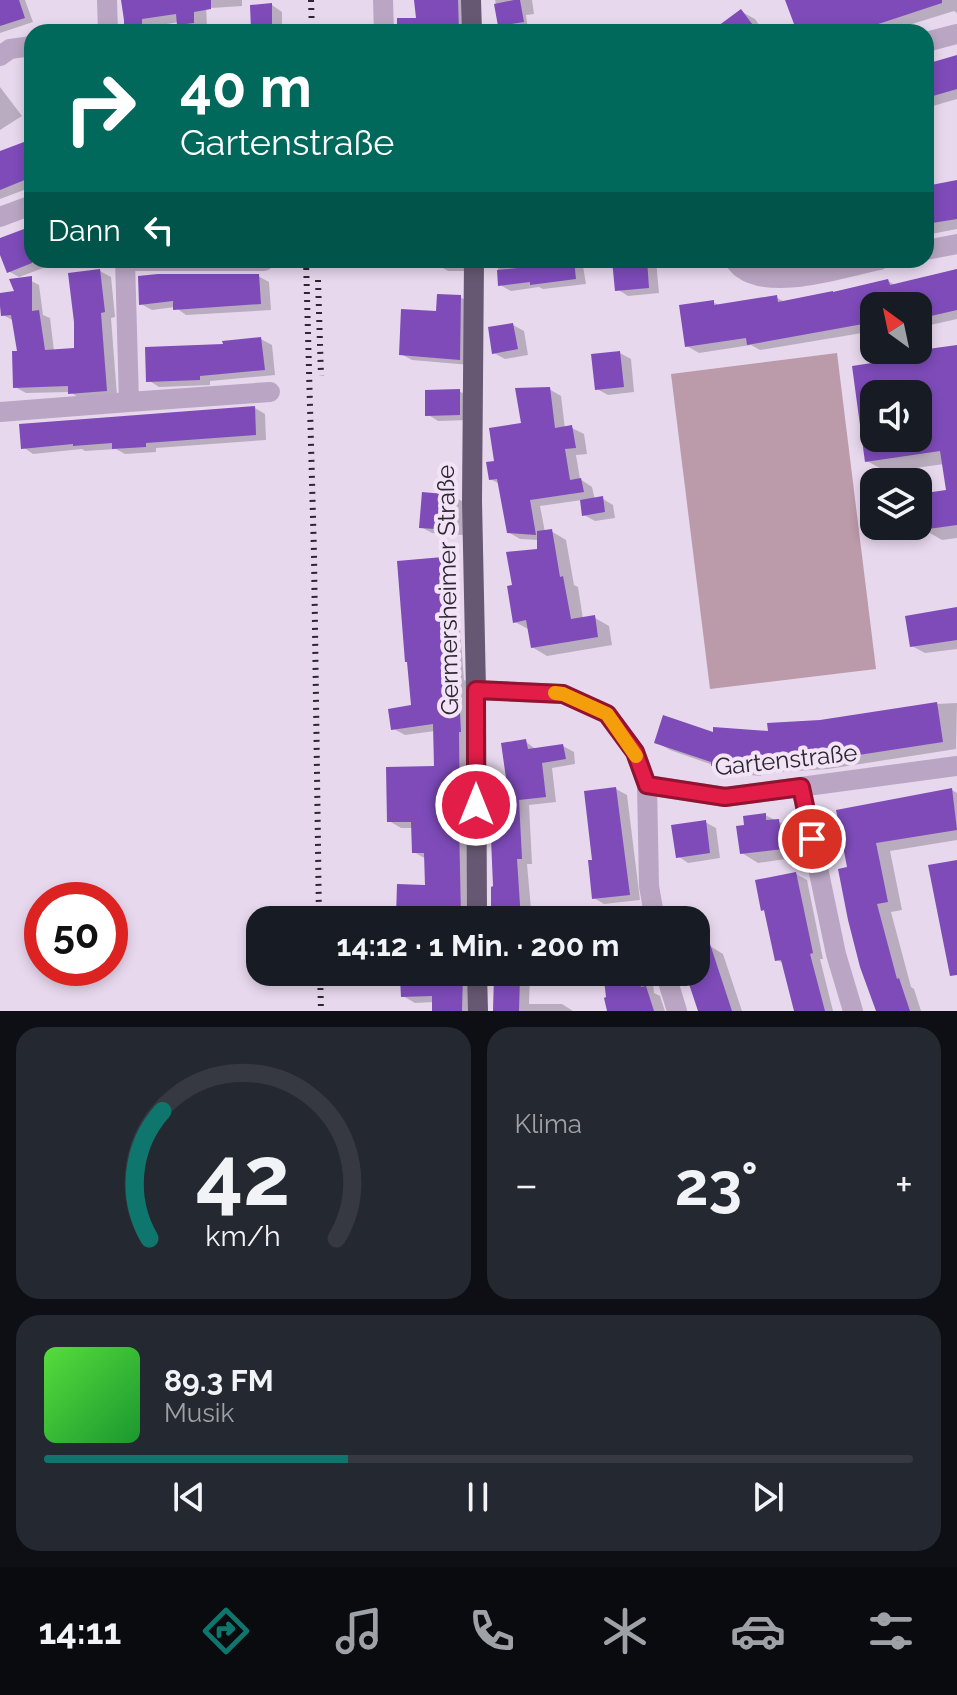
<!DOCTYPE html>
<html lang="de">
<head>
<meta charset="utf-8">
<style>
	body { margin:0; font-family:Raleway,sans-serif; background:#242831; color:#f1f3f6; height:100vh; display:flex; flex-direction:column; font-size:30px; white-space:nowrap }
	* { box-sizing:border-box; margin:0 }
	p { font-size:26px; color:#9ea1a6 }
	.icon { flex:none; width:44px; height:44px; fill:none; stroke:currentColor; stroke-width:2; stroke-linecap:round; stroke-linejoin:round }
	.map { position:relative; height:1011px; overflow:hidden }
	.details { display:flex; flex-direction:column; gap:16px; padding:16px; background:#0d0f14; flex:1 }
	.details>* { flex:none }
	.guide { position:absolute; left:24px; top:24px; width:910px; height:244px; border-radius:24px; box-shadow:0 4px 12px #0003; background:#00695c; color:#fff; overflow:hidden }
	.needle { width:52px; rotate:327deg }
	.controls { position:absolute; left:860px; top:292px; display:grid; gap:16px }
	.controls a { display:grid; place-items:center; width:72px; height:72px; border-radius:16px; background:#171b24; box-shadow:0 4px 12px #0003; font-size:40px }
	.speed { position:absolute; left:24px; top:882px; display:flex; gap:16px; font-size:40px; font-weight:700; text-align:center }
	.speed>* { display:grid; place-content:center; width:104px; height:104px; border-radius:50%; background:#171b24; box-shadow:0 4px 12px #0003; line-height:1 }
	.speed .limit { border:12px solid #d22; background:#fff; color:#111 }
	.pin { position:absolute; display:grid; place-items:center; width:68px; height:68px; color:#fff; margin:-34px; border:4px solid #fff; border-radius:50%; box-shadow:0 2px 8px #0007 }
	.me { position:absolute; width:88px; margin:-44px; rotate:0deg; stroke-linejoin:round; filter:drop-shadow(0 0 6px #0008) }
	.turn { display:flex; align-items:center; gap:28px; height:168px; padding:0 24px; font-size:36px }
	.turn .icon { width:104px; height:104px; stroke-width:2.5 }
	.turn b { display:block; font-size:56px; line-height:68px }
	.then { display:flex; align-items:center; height:76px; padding:0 24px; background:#0003; gap:16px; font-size:30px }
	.big { font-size:60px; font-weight:700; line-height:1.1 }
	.details .card { flex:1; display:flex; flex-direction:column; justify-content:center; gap:12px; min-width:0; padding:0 28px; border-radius:24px; background:#242831 }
	.details .dial { align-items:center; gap:0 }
	.dial svg { height:208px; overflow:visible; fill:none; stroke:#363941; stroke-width:7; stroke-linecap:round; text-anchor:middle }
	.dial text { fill:#f1f3f6; stroke:none }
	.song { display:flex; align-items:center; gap:24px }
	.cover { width:96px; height:96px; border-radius:12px; background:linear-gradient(135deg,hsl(110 70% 55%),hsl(130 70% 35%)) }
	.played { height:8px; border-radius:4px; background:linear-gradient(90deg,#0f766e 35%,#363941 35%) }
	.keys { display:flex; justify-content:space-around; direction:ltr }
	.heat { display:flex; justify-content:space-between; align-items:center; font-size:44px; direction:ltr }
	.details .tiles { flex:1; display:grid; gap:16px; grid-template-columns:1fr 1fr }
	.card:last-child { grid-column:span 2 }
	.trip { position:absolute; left:246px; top:906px; width:464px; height:80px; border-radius:24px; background:#171b24; box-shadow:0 4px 12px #0003; font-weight:700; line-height:80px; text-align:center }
	.dock { display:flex; height:128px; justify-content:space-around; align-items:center; background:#090b0e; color:#9ea1a6 }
	.dock .icon { width:56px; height:56px }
	.dock .selected { color:#0f766e }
	.dock b { font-size:36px; color:#f1f3f6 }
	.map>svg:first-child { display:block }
	.green { fill:#bb9aa9 }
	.shadow { fill:#0003; fill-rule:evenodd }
	.building { fill:#7e4bb9; fill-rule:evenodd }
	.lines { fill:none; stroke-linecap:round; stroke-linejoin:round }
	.minor { stroke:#baa6c4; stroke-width:20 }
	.major { stroke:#665872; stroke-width:20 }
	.rail { stroke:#2c2631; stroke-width:6; stroke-dasharray:2 6; stroke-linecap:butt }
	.route-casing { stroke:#92132f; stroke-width:20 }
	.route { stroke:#e11d48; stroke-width:14 }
	.slow { stroke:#f59e0b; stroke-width:14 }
	.labels { text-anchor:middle; stroke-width:8; stroke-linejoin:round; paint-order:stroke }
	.street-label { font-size:24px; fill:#2c2631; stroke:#f2e4f6 }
</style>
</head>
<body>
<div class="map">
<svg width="957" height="1011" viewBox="0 0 957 1011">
	<rect width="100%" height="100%" fill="#e8d8ee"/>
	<!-- green -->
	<path class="green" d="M 837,353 L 876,669 L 710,689 L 671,374 Z"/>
	<!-- shadow -->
	<path class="shadow" d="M 0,0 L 25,0 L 33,22 L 0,33 Z
		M 123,0 L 242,0 L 242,6 L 212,8 L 206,4 L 207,30 L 192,31 L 179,22 L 155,26 L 155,32 L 126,32 Z
		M 416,0 L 473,0 L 472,32 L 399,32 L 418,20 Z
		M 495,0 L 532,0 L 534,14 L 526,15 L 528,30 L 512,32 L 500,25 Z
		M 787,0 L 957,0 L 957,13 L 954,11 L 886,32 L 771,32 L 796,23 Z
		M 272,5 L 282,12 L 282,32 L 259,32 L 253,29 Z
		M 742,12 L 755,19 L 764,32 L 714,32 Z
		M 957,57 L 957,99 L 926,108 L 926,66 Z
		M 0,87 L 22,116 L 0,130 Z
		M 32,141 L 32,187 L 0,199 L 0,154 Z
		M 957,182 L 957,229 L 926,235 L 926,188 Z
		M 32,228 L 32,260 L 65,260 L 19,277 L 8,271 L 0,249 L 0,240 Z
		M 434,260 L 474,260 L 474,271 L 448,271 L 434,263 Z
		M 497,260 L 582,260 L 586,284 L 543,289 L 539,287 L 511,291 L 500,285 Z
		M 614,260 L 656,260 L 659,293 L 628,296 L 617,289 Z
		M 957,269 L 957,319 L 926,326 L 918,323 L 918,306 L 874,306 L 874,331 L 760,350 L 751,345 L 699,353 L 687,346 L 713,302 L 720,306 L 777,298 L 785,302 L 888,281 L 895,285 Z
		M 100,271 L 111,277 L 115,317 L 111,318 L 117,396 L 81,399 L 70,392 L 26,393 L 15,387 L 19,353 L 14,321 L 3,315 L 16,292 L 28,279 L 39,285 L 43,315 L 50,318 L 54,351 L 76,350 Z
		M 258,276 L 269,282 L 271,310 L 186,315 L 175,307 L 152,310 L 141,304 Z
		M 460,297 L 471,303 L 470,365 L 412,360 L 401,354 L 438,313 Z
		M 513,325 L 524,331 L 528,355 L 505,359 L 494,353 Z
		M 261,339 L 272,345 L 275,375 L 210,381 L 210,385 L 159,387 L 148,380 L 225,345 Z
		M 957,347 L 957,538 L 942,540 L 923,529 L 918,496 L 948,491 L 944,464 L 887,472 L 867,461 L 854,368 L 906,360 ZM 874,394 L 918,394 L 918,438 L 874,438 Z
		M 620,353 L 631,359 L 634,392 L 608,395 L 597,389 Z
		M 549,389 L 561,396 L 565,429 L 572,428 L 584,434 L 587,454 L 576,455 L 580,479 L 592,487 L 595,500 L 603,499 L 613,505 L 615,518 L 595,521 L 584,515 L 582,500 L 540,506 L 545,532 L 551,531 L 566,540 L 574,585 L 578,587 L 583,619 L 595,618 L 609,626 L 612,645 L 547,656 L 532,647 L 530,630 L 515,622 L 514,587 L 539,551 L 539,540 L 520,539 L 508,532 L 500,484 L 490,479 L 496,462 Z
		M 459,391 L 470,397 L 470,420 L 438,421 L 427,414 Z
		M 255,408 L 265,414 L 266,440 L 156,448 L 156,452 L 125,454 L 116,449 L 85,451 L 82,449 L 33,454 L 23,447 Z
		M 455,497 L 465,503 L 463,535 L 432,533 L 421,527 Z
		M 443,559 L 455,566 L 464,680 L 470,683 L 473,920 L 406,920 L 398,916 L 427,887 L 426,859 L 414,852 L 413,828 L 401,828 L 389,821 L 436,768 L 435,731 L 405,735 L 392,728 L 413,707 Z
		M 957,610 L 957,649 L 925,653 L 912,646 Z
		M 957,703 L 956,749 L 828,769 L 761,773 L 761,776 L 727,773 L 713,765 L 670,750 L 656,742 L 715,735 L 770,733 L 820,722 L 936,704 Z
		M 526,742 L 537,750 L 563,746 L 574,752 L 575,764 L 552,768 L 556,802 L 529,805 L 532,864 L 527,864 L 532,920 L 493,920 L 499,816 L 509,780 Z
		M 616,789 L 627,795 L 640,900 L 604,904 L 594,898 L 595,862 Z
		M 952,790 L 957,793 L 957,840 L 890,851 L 902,910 L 891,912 L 911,987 L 914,989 L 921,1011 L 878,1011 L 839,812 Z
		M 765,815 L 795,830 L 799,857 L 758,863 L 742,853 L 746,826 Z
		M 705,822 L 716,828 L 720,858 L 688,863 L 678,856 Z
		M 796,874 L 807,880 L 823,959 L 820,959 L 833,1011 L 797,1011 L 783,963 L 777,960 L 766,912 L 762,909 Z
		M 710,946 L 723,954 L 742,1011 L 701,1011 L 688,972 L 696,972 L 696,951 Z
		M 428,972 L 474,972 L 473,1011 L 434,1011 L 434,1002 L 415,1003 L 403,996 L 428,979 Z
		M 496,972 L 530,972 L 529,1004 L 562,1004 L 573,1011 L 495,1011 Z
		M 605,972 L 652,972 L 654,993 L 660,996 L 665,1011 L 609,1011 Z"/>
	<!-- building -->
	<path class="building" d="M 0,0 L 19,0 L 25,18 L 0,26 Z
		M 121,0 L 211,0 L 211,9 L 194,12 L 194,23 L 177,25 L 176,14 L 142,19 L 142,32 L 124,32 L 124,20 Z
		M 414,0 L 458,0 L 459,32 L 397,32 L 397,18 L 416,18 Z
		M 514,0 L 520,0 L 524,22 L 498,26 L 494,4 Z
		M 785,0 L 942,0 L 942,3 L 854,32 L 797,32 Z
		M 272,3 L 272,28 L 251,30 L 250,5 Z
		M 741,9 L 758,32 L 710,32 Z
		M 957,55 L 957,89 L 926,98 L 926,64 Z
		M 32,139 L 32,177 L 0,190 L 0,151 Z
		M 957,180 L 957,219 L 932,223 L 926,186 Z
		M 32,226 L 32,263 L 7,273 L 0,255 L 0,238 Z
		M 527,260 L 574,260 L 576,279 L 530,285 L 530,282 L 498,286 L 497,270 L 528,267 Z
		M 612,260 L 647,260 L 649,288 L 615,291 Z
		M 100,269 L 105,312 L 101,313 L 107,391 L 68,394 L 68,386 L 13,388 L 12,351 L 17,351 L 11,315 L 1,316 L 0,306 L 0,293 L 14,291 L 9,279 L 32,276 L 32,311 L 39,310 L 45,350 L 74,348 L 74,322 L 68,273 Z
		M 957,269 L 957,310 L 918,319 L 918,306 L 874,306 L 874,322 L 747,345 L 746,338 L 685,347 L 679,305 L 714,300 L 714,305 L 777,295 L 778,302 L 833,291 L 833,292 L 888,279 L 890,285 Z
		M 158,274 L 259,274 L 261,304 L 173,310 L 173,301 L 139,305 L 138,276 Z
		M 437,294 L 461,295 L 460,360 L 399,355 L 401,309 L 436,311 Z
		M 513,323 L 518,349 L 492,354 L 488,327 Z
		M 261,337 L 265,370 L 200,376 L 200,380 L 146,382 L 145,347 L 223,344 L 222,341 Z
		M 957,345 L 957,525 L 921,530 L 918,494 L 946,490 L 940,451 L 865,462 L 852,366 L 905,358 L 906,352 ZM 874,394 L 918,394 L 918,438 L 874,438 Z
		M 620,351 L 624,387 L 595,390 L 591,354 Z
		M 550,387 L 555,428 L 572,425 L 576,448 L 565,449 L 570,480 L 581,478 L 584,492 L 530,500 L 536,535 L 507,533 L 497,479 L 489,480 L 486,462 L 494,461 L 489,428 L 521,423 L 515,388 Z
		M 460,389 L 460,415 L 425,416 L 425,390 Z
		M 255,406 L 256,435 L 146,443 L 146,447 L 112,449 L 112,443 L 73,446 L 73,444 L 21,449 L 19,424 Z
		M 422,492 L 455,495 L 453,530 L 419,528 Z
		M 603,496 L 605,512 L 582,516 L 580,500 Z
		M 552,529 L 560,577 L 563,576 L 571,619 L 595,615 L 598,637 L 531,648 L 526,620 L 513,623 L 507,586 L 512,585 L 506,552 L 537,549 L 537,531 Z
		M 443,557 L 453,674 L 458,674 L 461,732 L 459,732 L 460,822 L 459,822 L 461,918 L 396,917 L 397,884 L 425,885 L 424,853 L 412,853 L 411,822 L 387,822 L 386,767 L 434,766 L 433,724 L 391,730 L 388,709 L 411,705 L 407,662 L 405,662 L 397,561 Z
		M 957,607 L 957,640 L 910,647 L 905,616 Z
		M 937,702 L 943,742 L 813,762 L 747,766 L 747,769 L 711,766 L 711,762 L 654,743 L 663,715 L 713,732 L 713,727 L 768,731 L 767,723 L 820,720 Z
		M 526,739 L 528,749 L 563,744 L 566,759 L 542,763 L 546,797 L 519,800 L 522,859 L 517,859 L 521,920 L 491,920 L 491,887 L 493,886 L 490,815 L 497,814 L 493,780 L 506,778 L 501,743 Z
		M 616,787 L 630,895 L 592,899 L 588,860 L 592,860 L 584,791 Z
		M 952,788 L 957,830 L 876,843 L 888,902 L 877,904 L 897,979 L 899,978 L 910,1011 L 876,1011 L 860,967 L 848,920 L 838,869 L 847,867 L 836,810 Z
		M 766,813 L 766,820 L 779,819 L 783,849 L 740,854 L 736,826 L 744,825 L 743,816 Z
		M 706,820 L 710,853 L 676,858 L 671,825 Z
		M 957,860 L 957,975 L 950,976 L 928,865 Z
		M 796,872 L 813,953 L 810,954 L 825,1011 L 794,1011 L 781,960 L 775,961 L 764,910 L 761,911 L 755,880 Z
		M 710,944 L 732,1011 L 698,1011 L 685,972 L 696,972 L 696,949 Z
		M 433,972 L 463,972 L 462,1011 L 432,1011 L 432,996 L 401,997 L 400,978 L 433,977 Z
		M 603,972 L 639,972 L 641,987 L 646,986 L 654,1011 L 607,1011 L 604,998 L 606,997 Z
		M 494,975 L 520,976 L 519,1011 L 493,1011 Z"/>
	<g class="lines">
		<!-- minor -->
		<path class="minor" d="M 107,0 L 108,32
			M 383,0 L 384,32
			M 926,42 L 957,34
			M 0,56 L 10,49 L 32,46
			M 0,217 L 32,205
			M 926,250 L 957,244
			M 125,260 L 129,402 L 270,392
			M 734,260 C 737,263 739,267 743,269 C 774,291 844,267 880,260
			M 125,261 L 264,261
			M 0,412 L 129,402
			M 476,690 L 563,694 L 607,714 L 635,752 L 647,785 L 725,797 L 957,766
			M 647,785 L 649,886 L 655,920
			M 801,787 L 836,954 L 853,1011
			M 665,972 L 677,1011"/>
		<!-- major -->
		<path class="major" d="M 471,0 L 472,32
			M 474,260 L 472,501 L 476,690 L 477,920
			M 477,972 L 478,1011"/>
		<!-- rail -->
		<path class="rail" d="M 311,0 L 312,32
			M 306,260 L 314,554 L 319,920
			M 318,280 L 321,376
			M 320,972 L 321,1011"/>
	</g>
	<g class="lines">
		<defs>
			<path id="route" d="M 476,805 L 476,690 L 563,694 L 607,714 L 635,752 L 647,785 L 725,797 L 801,787 L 812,839"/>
		</defs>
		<!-- route casing -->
		<use href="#route" class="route-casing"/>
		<!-- route -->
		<use href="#route" class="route"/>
		<!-- slow -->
		<path class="slow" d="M 555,693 L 563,694 L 607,714 L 636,756"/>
	</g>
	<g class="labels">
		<!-- street labels -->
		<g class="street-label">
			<text transform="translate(448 590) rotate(-91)" y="8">Germersheimer Straße</text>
			<text transform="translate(786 760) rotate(-6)" y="8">Gartenstraße</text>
		</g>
	</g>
</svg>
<div class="controls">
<a><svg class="needle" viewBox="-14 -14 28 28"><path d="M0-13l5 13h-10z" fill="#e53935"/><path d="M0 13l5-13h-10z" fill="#9ea1a6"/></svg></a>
<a><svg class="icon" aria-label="sound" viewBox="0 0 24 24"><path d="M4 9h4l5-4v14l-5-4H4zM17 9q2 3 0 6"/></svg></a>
<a><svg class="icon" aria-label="layers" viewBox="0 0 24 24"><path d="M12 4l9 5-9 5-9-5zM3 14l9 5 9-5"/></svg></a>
</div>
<div class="speed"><div class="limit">50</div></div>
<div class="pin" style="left:812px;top:839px;background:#d93025"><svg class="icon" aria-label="arrive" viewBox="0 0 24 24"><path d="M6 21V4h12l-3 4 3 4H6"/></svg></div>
<svg class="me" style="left:476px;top:805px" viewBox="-20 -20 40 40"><circle r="17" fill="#e11d48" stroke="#fff" stroke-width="3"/><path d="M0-11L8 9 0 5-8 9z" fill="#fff"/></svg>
<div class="trip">14:12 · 1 Min. · 200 m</div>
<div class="guide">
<div class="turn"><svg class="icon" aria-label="right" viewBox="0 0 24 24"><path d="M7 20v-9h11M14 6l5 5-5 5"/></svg><div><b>40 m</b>Gartenstraße</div></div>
<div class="then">Dann<svg class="icon" aria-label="left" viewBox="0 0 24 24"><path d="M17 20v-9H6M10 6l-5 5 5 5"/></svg></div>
</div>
</div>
<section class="details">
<div class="tiles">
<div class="card dial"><svg viewBox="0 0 100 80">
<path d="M14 69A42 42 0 1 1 86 69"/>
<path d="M14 69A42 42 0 0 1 19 20" stroke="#0f766e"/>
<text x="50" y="56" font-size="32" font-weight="700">42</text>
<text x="50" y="72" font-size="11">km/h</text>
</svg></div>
<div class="card"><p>Klima</p>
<div class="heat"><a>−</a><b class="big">23°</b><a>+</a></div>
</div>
<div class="card">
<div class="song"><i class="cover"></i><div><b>89.3 FM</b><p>Musik</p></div></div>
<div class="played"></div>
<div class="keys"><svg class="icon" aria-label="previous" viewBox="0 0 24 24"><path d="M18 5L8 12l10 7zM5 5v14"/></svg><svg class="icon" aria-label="pause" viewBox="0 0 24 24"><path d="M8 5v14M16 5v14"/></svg><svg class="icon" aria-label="next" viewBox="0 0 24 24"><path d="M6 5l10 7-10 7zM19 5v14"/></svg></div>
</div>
</div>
</section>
<nav class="dock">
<b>14:11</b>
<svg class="icon selected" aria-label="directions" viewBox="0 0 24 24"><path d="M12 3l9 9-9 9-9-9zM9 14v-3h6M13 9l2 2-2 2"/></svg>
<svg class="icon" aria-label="music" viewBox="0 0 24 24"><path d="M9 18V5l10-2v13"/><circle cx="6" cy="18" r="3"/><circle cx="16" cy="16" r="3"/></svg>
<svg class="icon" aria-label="phone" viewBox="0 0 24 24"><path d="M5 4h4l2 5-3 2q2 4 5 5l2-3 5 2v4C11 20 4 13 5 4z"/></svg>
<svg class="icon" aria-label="climate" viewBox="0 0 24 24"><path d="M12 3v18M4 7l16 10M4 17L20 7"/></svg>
<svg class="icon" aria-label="car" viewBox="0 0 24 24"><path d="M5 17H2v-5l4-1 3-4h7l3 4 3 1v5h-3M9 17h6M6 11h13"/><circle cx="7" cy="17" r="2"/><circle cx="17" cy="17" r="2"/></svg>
<svg class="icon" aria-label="filters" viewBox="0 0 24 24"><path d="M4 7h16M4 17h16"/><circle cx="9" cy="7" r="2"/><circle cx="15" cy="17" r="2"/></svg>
</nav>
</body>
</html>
